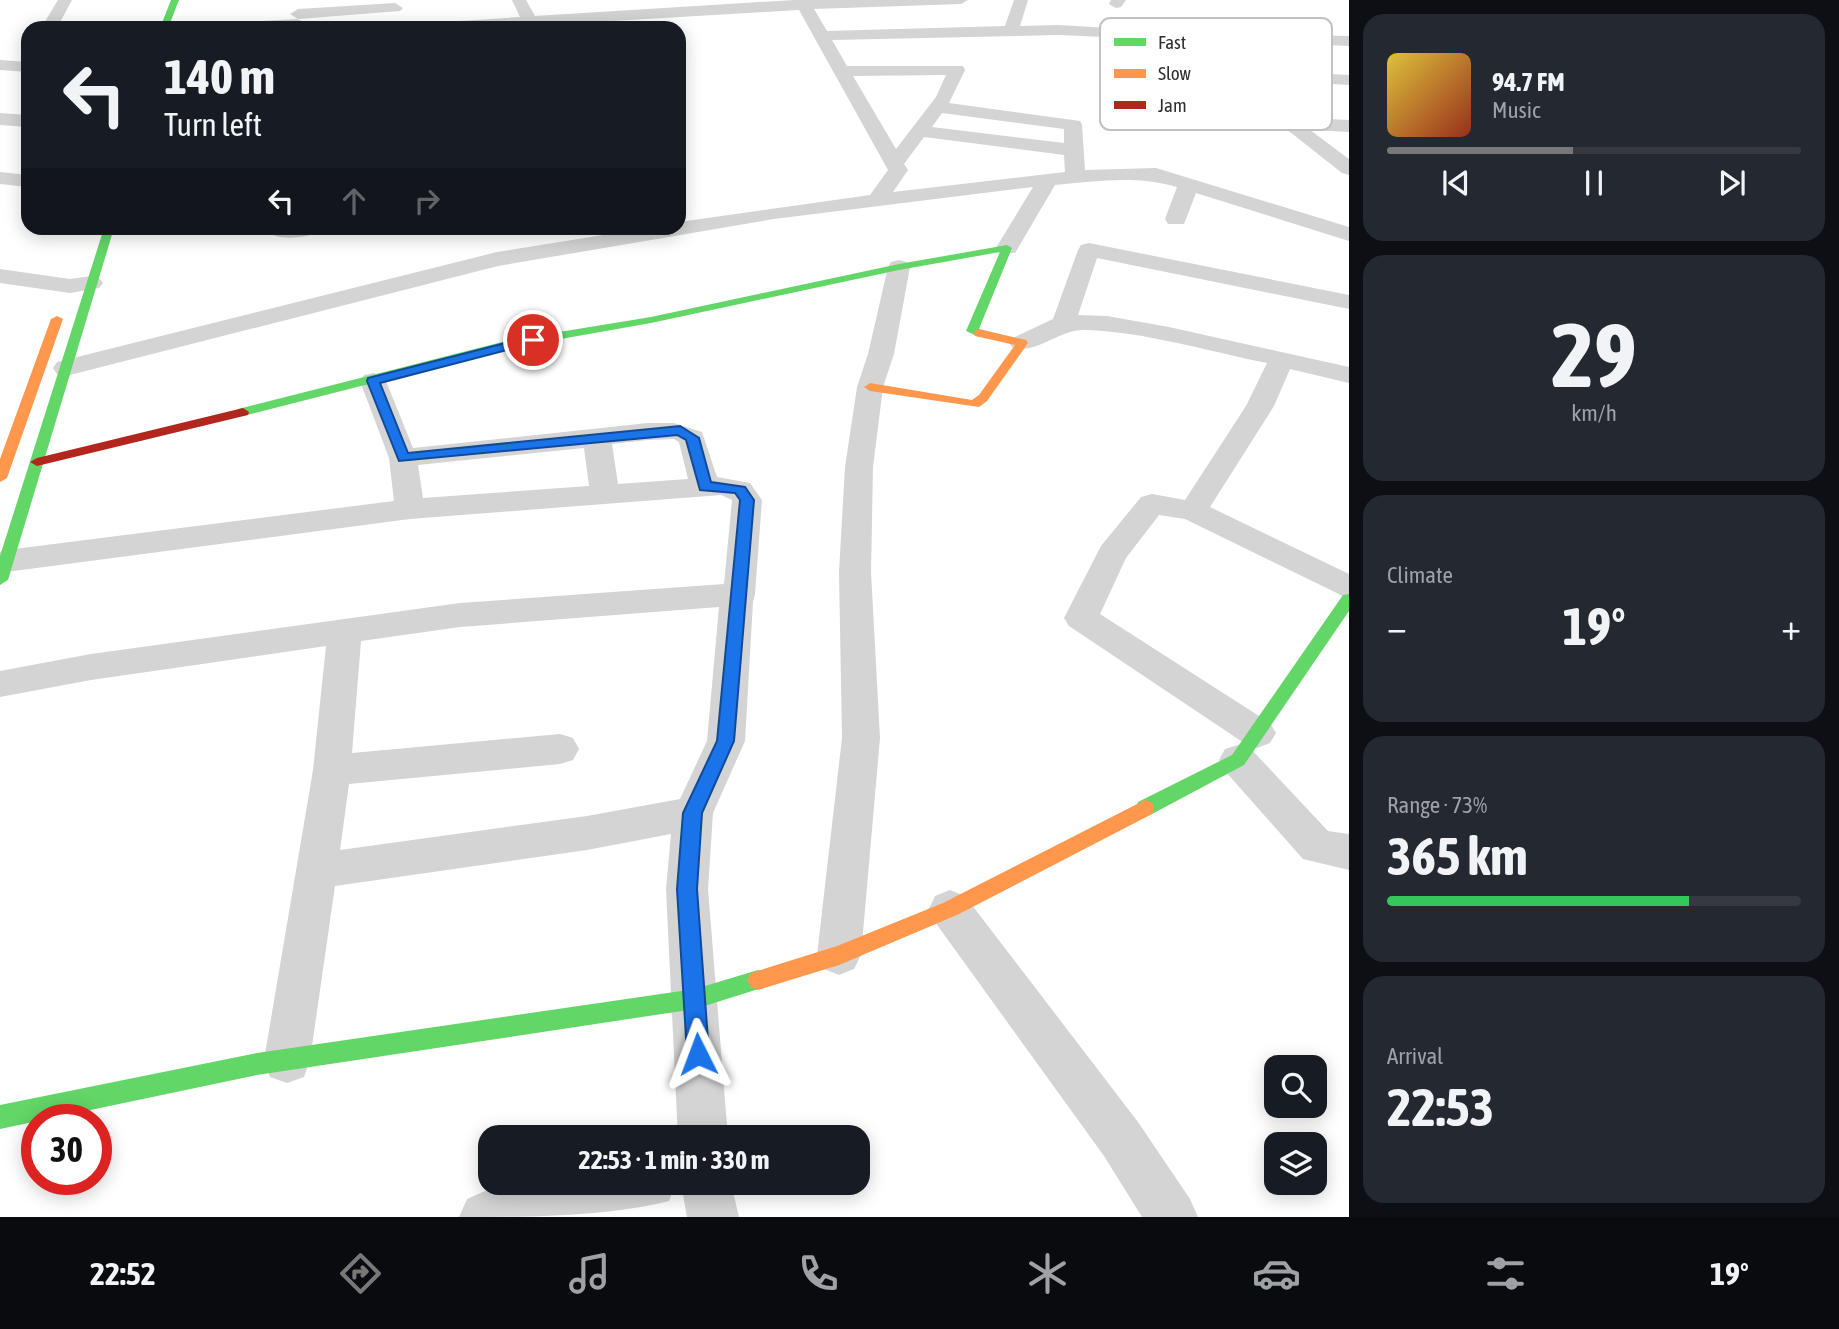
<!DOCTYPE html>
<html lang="en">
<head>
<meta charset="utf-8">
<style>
	body { margin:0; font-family:"Asap Condensed",sans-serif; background:#242831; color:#f1f3f6; height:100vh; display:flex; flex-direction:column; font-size:26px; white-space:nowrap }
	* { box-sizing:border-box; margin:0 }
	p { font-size:23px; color:#9ea1a6 }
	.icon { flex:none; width:38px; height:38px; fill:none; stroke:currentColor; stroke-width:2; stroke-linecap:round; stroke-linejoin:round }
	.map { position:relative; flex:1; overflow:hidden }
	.sheet { display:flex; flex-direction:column; gap:14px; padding:14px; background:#0d0f14; width:490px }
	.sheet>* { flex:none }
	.hud { position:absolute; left:21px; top:21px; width:665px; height:214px; border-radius:21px; box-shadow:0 4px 18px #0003; background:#171b24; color:#f1f3f6; overflow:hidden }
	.buttons { position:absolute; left:1264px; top:1055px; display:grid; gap:14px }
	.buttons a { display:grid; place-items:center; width:63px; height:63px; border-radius:14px; background:#171b24; box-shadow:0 4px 18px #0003; font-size:35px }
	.speed { position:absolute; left:21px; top:1104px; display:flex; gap:14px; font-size:35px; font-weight:700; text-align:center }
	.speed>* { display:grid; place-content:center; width:91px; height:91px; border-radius:50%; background:#171b24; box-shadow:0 4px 18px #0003; line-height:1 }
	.speed .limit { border:10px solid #d22; background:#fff; color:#111 }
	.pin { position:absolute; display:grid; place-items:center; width:60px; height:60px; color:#fff; margin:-30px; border:4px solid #fff; border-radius:50%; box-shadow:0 2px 7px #0007 }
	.me { position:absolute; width:77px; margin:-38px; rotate:357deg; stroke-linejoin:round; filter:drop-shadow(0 0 5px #0008) }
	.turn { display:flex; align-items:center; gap:24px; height:147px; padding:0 28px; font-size:32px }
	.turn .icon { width:91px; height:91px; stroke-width:2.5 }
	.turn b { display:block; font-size:49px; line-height:60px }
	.lanes { display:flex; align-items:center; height:66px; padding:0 28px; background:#0003; justify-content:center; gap:35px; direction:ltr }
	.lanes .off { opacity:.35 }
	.big { font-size:52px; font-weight:700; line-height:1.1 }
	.sheet .tile { flex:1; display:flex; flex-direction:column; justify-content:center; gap:10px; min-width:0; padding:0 24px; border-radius:21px; background:#242831 }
	.sheet .dial { align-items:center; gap:0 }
	.dial b { font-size:91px; line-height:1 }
	.song { display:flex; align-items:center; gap:21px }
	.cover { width:84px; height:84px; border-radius:10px; background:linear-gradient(135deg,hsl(50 70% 55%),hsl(10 70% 35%)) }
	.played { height:7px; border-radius:4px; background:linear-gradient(90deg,#787878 45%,#363941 45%) }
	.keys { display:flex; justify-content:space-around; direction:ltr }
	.heat { display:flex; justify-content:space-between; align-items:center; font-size:38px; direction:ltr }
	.charge { height:10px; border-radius:5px; background:linear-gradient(90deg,#34c759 73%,#363941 0) }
	.trip { position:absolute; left:478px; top:1125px; width:392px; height:70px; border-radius:21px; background:#171b24; box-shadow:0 4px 18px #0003; font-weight:700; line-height:70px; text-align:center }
	.tabs { display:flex; height:112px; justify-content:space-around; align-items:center; background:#090b0e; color:#9ea1a6 }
	.tabs .icon { width:49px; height:49px }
	.tabs .current { color:#787878 }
	.tabs b { font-size:32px; color:#f1f3f6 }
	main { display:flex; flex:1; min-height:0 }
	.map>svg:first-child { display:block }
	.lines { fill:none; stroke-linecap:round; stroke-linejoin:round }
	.street { fill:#d4d4d4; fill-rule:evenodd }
	.fast { fill:#63d668; fill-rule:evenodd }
	.slow { fill:#ff974d; fill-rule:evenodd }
	.jam { fill:#b3261e; fill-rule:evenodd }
	.route { fill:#1a73e8; stroke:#114b97; stroke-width:2 }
	.key { fill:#fff; stroke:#c1c1c1; stroke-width:2 }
	.key-label { font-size:19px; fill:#2f2f2f }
</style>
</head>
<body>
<main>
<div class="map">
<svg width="1349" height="1217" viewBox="0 0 1349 1217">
	<rect width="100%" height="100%" fill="#fff"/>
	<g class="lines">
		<!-- street -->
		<path class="street" d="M 58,0 L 72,0 L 57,28 L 41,28 Z
			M 512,0 L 526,0 L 535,16 L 794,0 L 968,0 L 961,4 L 814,9 L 827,31 L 1005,26 L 1014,0 L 1028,0 L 1020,26 L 1059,25 L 1176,32 L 1178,35 L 1176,38 L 1170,40 L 1059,35 L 832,40 L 847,66 L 963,66 L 965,70 L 949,103 L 1080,121 L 1082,125 L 1085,170 L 1156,168 L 1349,227 L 1349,241 L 1196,193 L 1184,224 L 1168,224 L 1165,219 L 1177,187 C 1137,175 1096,181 1055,185 L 1018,248 L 1015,253 L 999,253 L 996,248 L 1033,187 L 774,219 L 498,266 L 66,376 L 57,374 L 53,368 L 57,362 L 497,252 L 647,228 L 679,228 L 679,222 L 870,195 L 888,170 L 799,10 L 496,28 L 421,28 L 429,23 L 520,17 ZM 946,75 L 936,97 L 896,149 L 853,76 ZM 942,113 L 1064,129 L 1064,143 L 932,127 ZM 924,137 L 1064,155 L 1065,172 L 893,192 L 908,170 L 904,164 Z
			M 1111,0 L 1126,0 L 1121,7 L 1116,8 L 1109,4 Z
			M 395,3 L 403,8 L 400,11 L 298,19 L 290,14 L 298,9 Z
			M 297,19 L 302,21 L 305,24 L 302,27 L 220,28 L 228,23 Z
			M 1261,34 L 1349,36 L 1349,46 L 1255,42 L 1253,39 L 1255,36 Z
			M 0,60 L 28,62 L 28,72 L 0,70 Z
			M 1153,60 L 1198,67 L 1349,75 L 1349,85 L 1198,77 L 1147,69 L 1145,65 Z
			M 0,113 L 28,115 L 28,127 L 0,125 Z
			M 1225,114 L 1349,120 L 1349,132 L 1310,130 L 1349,159 L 1349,175 L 1342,173 L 1285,128 L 1218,124 L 1216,120 L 1218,116 Z
			M 0,172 L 28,175 L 28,187 L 0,184 Z
			M 263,228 L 323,228 L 320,233 C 304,237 275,243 263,228 Z
			M 1089,243 L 1349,295 L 1349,309 L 1097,258 L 1078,315 L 1107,316 L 1169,327 L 1349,367 L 1349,383 L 1290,369 L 1274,406 L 1210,507 L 1349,574 L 1349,599 L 1185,519 L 1159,515 L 1126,558 L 1100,614 L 1270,723 L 1276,733 L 1270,743 L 1257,748 L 1244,743 L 1069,626 L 1064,618 L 1101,546 L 1141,497 L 1152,494 L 1185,500 L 1246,406 L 1267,363 C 1207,351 1146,332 1085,330 C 1059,329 1038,354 1013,348 L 1009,343 L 1013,338 L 1053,319 L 1078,250 L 1081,245 Z
			M 899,260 L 907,262 L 910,267 L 894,354 L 883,387 L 873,467 L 871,572 L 880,738 L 861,955 L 854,969 L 839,975 L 824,969 L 817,955 L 842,738 L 839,572 L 845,467 L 857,387 L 868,354 L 888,267 L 891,262 Z
			M 0,269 L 70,279 L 91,276 L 99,278 L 103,283 L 99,288 L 70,293 L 0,283 Z
			M 373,373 L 382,375 L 386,381 L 413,448 L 648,423 L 674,423 L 702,432 L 717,477 L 750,483 L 762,500 L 755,594 L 753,602 L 745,741 L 713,813 L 708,889 L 728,1138 L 678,1138 L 666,889 L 671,834 L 587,850 L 335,886 L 310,1060 L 304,1077 L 287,1083 L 270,1077 L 264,1060 L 313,770 L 326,646 L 91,680 L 0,697 L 0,671 L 91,654 L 460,603 L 724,584 L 732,500 L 721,495 L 410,519 L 6,572 L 0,570 L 0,552 L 6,550 L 394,501 L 389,458 L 360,381 L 364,375 ZM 648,440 L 674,439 L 679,442 L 688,479 L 618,484 L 612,444 ZM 584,448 L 589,486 L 423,498 L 418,465 ZM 719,607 L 707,741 L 680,799 L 587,816 L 340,850 L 349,784 L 560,764 L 573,760 L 579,749 L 573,738 L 560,734 L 352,753 L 361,641 L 460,627 Z
			M 1238,745 L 1251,749 L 1328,831 L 1349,834 L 1349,870 L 1303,859 L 1225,771 L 1219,760 L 1225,749 Z
			M 950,890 L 965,896 L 1138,1122 L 1190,1199 L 1198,1217 L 1142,1217 L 1104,1156 L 935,922 L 929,909 L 935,896 Z
			M 525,1183 L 676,1183 L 669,1201 C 605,1217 528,1217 459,1217 L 467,1199 L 485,1191 Z
			M 681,1183 L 731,1183 L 739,1217 L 687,1217 Z"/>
		<!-- fast -->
		<path class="fast" d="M 171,0 L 179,0 L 168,28 L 160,28 Z
			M 104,228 L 114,228 L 8,580 L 0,585 L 0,556 Z
			M 1007,245 L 1012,248 L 979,329 L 985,333 L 979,337 L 966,331 L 1000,252 L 899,270 L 651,323 L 510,348 L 243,416 L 237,412 L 238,409 L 510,340 L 651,317 L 899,264 Z
			M 1349,594 L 1349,611 L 1244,765 L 1152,814 L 1145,816 L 1138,814 L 1136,808 L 1138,802 L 1232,755 L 1343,595 Z
			M 758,970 L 765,973 L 769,980 L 765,987 L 695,1009 L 257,1075 L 0,1129 L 0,1105 L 257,1053 L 695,989 Z"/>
		<!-- slow -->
		<path class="slow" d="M 57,316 L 63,319 L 7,478 L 0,482 L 0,459 L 51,319 Z
			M 979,329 L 1026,340 L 1028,343 L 987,401 L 979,407 L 870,391 L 864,387 L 870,383 L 972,400 L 979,395 L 1015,345 L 975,336 L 973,333 Z
			M 1145,800 L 1152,802 L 1154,808 L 1152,814 L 957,915 L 839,965 L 758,990 L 751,987 L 747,980 L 751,973 L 837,946 L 943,903 Z"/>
		<!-- jam -->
		<path class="jam" d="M 243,408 L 249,412 L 248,415 L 37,466 L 30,462 L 37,458 Z"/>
	</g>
	<!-- route -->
	<path class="route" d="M 533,336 L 538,337 L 538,342 L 380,383 L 408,453 L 680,426 L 699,438 L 711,482 L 745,487 L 754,500 L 734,741 L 702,813 L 697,889 L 709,1054 L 706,1062 L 698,1066 L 690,1062 L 687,1054 L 677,889 L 683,813 L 717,741 L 740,500 L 735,493 L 700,490 L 686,440 L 677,435 L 399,461 L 367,381 L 368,378 Z"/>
	<!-- legend -->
	<rect x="1100" y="18" width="232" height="112" rx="10" class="key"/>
	<rect x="1114" y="38" width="32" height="8" fill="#63d668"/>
	<rect x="1114" y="69" width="32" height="9" fill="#ff974d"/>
	<rect x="1114" y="101" width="32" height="8" fill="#b3261e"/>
	<g class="key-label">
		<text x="1158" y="49">Fast</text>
		<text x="1158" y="80">Slow</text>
		<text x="1158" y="112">Jam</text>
	</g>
</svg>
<div class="buttons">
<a><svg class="icon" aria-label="search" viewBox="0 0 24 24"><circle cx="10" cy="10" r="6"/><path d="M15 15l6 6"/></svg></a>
<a><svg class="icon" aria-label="layers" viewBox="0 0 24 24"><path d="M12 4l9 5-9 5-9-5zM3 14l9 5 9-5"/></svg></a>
</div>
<div class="speed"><div class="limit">30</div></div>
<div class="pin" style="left:533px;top:340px;background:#d93025"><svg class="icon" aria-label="arrive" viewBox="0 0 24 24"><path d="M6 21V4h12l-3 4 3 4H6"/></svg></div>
<svg class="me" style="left:698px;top:1054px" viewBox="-20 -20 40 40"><path d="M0-17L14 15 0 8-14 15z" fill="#1a73e8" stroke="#fff" stroke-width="4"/></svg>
<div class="trip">22:53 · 1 min · 330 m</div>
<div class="hud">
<div class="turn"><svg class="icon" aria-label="left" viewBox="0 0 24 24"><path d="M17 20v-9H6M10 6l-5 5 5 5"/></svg><div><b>140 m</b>Turn left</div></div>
<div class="lanes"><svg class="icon" aria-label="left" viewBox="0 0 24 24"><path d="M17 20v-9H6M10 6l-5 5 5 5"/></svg><svg class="icon off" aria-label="ahead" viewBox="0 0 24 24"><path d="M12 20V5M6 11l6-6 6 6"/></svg><svg class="icon off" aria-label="right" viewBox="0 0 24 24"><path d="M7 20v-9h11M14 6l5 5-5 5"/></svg></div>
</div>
</div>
<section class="sheet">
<div class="tile">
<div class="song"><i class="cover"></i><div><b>94.7 FM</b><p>Music</p></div></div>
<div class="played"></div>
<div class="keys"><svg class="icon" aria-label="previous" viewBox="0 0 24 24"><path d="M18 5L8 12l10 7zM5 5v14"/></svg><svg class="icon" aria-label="pause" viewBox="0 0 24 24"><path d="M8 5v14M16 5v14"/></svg><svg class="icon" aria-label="next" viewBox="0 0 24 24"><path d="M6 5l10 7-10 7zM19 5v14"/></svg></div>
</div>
<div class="tile dial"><b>29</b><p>km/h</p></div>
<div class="tile"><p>Climate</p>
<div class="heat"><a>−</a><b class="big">19°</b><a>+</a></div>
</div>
<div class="tile"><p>Range · 73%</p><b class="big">365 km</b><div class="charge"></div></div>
<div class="tile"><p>Arrival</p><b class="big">22:53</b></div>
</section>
</main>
<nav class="tabs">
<b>22:52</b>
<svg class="icon current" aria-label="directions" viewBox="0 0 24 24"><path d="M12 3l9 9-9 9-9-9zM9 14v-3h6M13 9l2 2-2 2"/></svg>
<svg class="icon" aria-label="music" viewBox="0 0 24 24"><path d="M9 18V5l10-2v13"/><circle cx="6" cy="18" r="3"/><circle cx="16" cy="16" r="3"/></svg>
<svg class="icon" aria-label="phone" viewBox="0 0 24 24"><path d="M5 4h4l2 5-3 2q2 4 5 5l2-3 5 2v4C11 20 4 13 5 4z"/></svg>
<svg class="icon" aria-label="climate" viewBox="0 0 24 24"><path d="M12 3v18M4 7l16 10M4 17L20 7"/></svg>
<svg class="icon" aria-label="car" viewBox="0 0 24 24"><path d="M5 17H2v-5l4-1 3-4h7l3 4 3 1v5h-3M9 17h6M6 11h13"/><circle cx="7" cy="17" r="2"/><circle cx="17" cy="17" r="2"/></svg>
<svg class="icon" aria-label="filters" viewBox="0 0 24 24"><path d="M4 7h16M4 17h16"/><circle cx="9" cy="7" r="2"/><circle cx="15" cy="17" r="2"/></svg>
<b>19°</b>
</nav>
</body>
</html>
